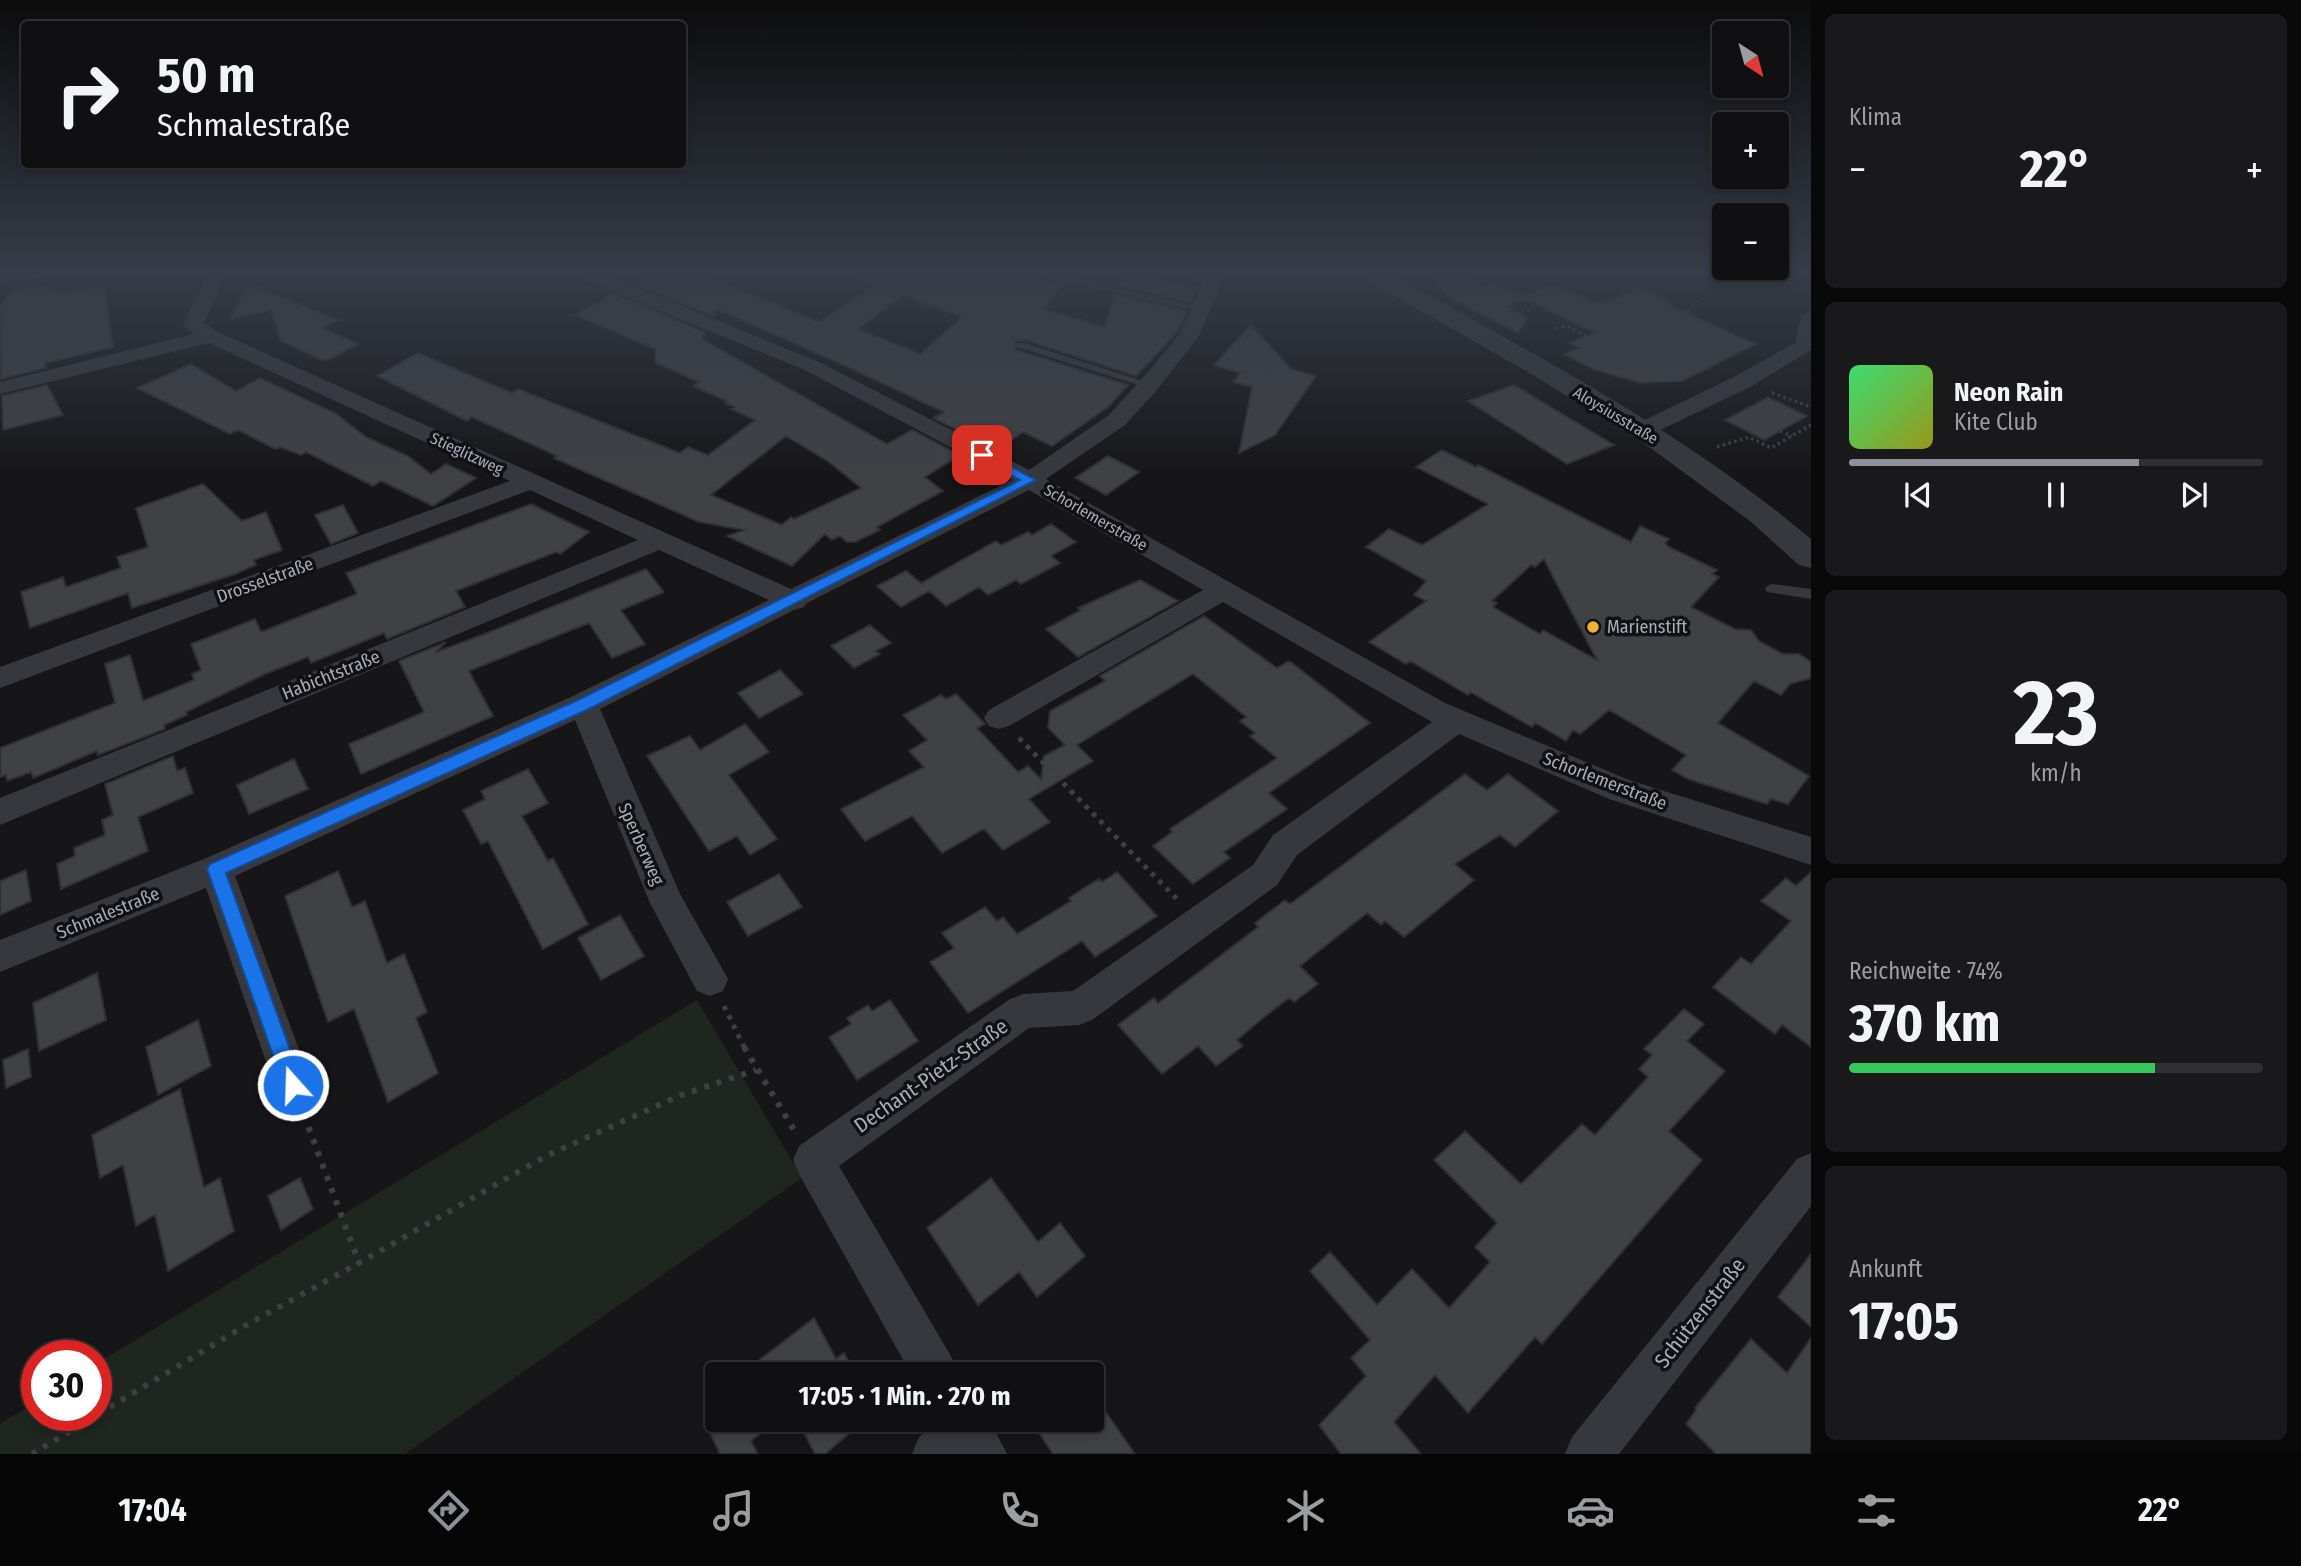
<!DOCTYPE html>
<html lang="de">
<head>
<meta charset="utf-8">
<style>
	body { margin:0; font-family:"Fira Sans Condensed",sans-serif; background:#19191b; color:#f1f3f6; height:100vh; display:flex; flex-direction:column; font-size:26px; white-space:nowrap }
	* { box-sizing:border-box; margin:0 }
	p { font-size:23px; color:#9c9d9f }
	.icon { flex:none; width:38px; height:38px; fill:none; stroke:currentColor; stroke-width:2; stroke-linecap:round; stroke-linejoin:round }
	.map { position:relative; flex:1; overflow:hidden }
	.panel { display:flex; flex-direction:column; gap:14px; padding:14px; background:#09090a; width:490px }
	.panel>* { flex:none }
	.guide { position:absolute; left:21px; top:21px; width:665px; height:147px; border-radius:7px; box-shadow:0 4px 10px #0003,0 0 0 2px #303032; background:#101012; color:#f1f3f6; overflow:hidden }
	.needle { width:46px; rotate:144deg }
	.tools { position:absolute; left:1712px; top:21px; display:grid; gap:14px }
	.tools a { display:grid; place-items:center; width:77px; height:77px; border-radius:7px; background:#101012; box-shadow:0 4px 10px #0003,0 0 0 2px #303032; font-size:35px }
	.speed { position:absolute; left:21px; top:1340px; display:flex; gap:14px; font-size:35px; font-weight:700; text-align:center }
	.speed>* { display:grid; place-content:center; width:91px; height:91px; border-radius:50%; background:#101012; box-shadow:0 4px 10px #0003,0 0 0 2px #303032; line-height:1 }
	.speed .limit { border:10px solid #d22; background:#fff; color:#111 }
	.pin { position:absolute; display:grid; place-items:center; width:60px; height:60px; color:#fff; margin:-30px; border-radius:14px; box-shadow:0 4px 10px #0006 }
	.me { position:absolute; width:77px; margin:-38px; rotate:340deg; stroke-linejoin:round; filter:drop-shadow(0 0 5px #0008) }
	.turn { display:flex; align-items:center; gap:24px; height:147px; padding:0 21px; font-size:32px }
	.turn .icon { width:91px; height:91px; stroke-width:2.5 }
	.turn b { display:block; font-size:49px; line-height:60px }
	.big { font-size:52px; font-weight:700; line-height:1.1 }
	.panel .tile { flex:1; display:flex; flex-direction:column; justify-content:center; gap:10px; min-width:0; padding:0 24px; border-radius:10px; background:#19191b }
	.panel .dial { align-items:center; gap:0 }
	.dial b { font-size:91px; line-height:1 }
	.song { display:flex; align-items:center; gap:21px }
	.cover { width:84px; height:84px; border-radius:10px; background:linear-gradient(135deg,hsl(140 70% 55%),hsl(60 70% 35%)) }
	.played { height:7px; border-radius:4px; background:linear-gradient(90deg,#8c9099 70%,#303032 70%) }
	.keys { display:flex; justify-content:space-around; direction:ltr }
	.heat { display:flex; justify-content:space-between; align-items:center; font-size:38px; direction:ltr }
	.charge { height:10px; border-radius:5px; background:linear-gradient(90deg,#34c759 74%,#303032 0) }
	.trip { position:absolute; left:705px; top:1362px; width:399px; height:70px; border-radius:7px; background:#101012; box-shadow:0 4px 10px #0003,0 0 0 2px #303032; font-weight:700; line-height:70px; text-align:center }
	.tabs { display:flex; height:112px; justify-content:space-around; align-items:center; background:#060607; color:#9c9d9f }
	.tabs .icon { width:49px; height:49px }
	.tabs .current { color:#8c9099 }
	.tabs b { font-size:32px; color:#f1f3f6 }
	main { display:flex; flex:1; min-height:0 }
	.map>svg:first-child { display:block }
	.green { fill:#1e261f }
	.building { fill:#404145; stroke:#303034; stroke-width:2; fill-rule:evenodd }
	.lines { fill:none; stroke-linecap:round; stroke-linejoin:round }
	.path-far2 { stroke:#3d3f44; stroke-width:3.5; stroke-dasharray:2.5 3.5; stroke-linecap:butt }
	.path-far1 { stroke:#3d3f44; stroke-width:5; stroke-dasharray:4.5 6; stroke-linecap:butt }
	.path { stroke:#3d3f44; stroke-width:6; stroke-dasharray:5 8; stroke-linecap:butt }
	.service { fill:#37383d; fill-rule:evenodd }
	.minor { fill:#37383d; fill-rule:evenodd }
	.tertiary { fill:#37383d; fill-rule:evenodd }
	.route { fill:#1a73e8; stroke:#114b97; stroke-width:2 }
	.poi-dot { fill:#f2b134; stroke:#111113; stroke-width:2.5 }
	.labels { text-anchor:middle; stroke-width:7; stroke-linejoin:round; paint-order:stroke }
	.far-street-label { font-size:16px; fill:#a8adb8; stroke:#111113 }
	.street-label { font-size:18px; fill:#a8adb8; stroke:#111113 }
	.poi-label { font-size:18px; fill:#a8adb8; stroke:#111113; text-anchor:start }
	.near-street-label { font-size:21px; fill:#a8adb8; stroke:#111113 }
</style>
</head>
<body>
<main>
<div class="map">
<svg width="1811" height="1454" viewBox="0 0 1811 1454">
	<rect width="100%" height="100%" fill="#161618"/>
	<!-- green -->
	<path class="green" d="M 697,1000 L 802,1178 L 405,1454 L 0,1454 L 0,1424 L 37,1401 L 37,1416 L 96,1416 L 96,1364 Z"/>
	<!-- building -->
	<path class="building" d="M 652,273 L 698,273 L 819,322 L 875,285 L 852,276 L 852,273 L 1036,273 L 1041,280 L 1063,284 L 1043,309 L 1104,327 L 1115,295 L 1186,311 L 1186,313 L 1178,331 L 1136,376 L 1026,340 L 1015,341 L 1016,350 L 1128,385 L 1108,407 L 1052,446 L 1023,432 L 1009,442 L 993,434 L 981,442 L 933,418 L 944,412 L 850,368 L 717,309 L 714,316 L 633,283 ZM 903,295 L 962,317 L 920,354 L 858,329 Z
		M 1123,273 L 1157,273 L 1154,279 L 1196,286 L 1190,302 L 1119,285 Z
		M 1428,273 L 1460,273 L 1481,287 L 1495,282 L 1525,296 L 1554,284 L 1597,304 L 1606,300 L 1610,301 L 1640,288 L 1672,303 L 1668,305 L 1756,344 L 1682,381 L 1641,383 L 1593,369 L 1564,354 L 1579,348 L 1569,343 L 1596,333 L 1525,299 L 1508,306 L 1527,319 L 1518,333 L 1449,298 Z
		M 247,283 L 338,320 L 322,328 L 358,344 L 328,360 L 322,360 L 281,341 L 271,310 L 231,319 Z
		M 51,285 L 47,292 L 104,286 L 113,347 L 50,362 L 45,363 L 46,368 L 1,379 L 0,307 L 13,289 Z
		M 613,294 L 705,332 L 702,339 L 887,444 L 912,430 L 960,455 L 925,477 L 943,491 L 877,527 L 880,530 L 855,542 L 847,542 L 840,536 L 832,540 L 825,534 L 792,566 L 727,536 L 744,530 L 699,522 L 554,458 L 557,456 L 472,417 L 467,421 L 377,376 L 418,353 L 512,393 L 518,389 L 680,453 L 688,447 L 708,455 L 755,420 L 731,409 L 735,407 L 725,403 L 727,401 L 693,386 L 699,382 L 656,363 L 655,349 L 575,315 ZM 786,436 L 829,462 L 861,488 L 794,519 L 791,517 L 782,525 L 711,495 Z
		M 1251,325 L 1291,369 L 1316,376 L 1275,435 L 1239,453 L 1252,387 L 1233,382 L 1240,373 L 1214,365 Z
		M 191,364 L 236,391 L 260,378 L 335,413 L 366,437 L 408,456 L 431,474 L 446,464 L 476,478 L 433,506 L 381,481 L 373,486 L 306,452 L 301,455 L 280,447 L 275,449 L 238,430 L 230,434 L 137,388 Z
		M 47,385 L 63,415 L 3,430 L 2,396 Z
		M 1514,385 L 1614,445 L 1567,464 L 1468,401 Z
		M 1768,397 L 1807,416 L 1764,440 L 1725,420 Z
		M 1442,450 L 1476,467 L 1478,465 L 1631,542 L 1640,526 L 1669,539 L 1665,543 L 1669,547 L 1717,570 L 1712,574 L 1719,577 L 1691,607 L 1735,629 L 1751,630 L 1759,641 L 1783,654 L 1799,654 L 1811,662 L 1811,678 L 1790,684 L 1781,695 L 1754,681 L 1718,723 L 1809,776 L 1788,804 L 1771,799 L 1767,804 L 1688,779 L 1672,770 L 1686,755 L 1609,710 L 1580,734 L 1573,730 L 1566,741 L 1535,723 L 1532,727 L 1470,692 L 1468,695 L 1410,661 L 1406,664 L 1369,642 L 1426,601 L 1414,595 L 1426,581 L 1366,547 L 1389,529 L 1422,545 L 1488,504 L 1416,467 ZM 1544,559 L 1553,577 L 1597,660 L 1543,630 L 1540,634 L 1493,607 L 1497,603 L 1492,601 L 1531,565 L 1535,567 Z
		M 1108,456 L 1139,472 L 1106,495 L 1075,478 Z
		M 203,484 L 242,521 L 266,512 L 282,550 L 254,560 L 256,565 L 235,574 L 132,608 L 128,593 L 30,628 L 21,592 L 63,577 L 66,587 L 121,568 L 117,557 L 148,547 L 136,508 Z
		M 531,504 L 589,532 L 560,554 L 556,552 L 456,591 L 465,607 L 387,639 L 384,633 L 311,663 L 308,657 L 265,674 L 186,712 L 187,715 L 164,725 L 165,729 L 98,755 L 97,751 L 33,778 L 31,772 L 7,781 L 6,775 L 0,777 L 0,748 L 115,703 L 105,664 L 130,655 L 143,701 L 194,680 L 192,674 L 201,670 L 191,644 L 255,619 L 261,632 L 357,594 L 346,573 Z
		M 343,505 L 358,533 L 331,544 L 315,515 Z
		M 1051,524 L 1076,542 L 1051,556 L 1060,563 L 1021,584 L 1016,580 L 988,595 L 979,587 L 946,606 L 929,591 L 901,607 L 877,586 L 906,571 L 921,583 L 996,541 L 1001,545 L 1028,532 L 1032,535 Z
		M 646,569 L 664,592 L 621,610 L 645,644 L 612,658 L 589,623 L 469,671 L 493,716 L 361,774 L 349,744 L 424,712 L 399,661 L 446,642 L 436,652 L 482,635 Z
		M 1140,580 L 1178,601 L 1078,657 L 1046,629 L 1081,610 L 1078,608 Z
		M 1204,616 L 1277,668 L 1289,661 L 1370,723 L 1269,793 L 1287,809 L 1224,852 L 1230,858 L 1193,884 L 1153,846 L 1172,832 L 1170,829 L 1277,758 L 1250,736 L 1255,733 L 1240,721 L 1246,717 L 1193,674 L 1077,745 L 1093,761 L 1029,799 L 1050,822 L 1003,850 L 984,829 L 942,853 L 912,816 L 865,841 L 841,809 L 924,767 L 909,751 L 927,740 L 903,715 L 941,695 L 946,699 L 956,694 L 985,724 L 977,728 L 1018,772 L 1028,766 L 1041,779 L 1044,756 L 1065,745 L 1048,728 L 1050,711 L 1105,681 L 1100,676 Z
		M 870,625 L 891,643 L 876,651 L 880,654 L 854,668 L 831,646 Z
		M 780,670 L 803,694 L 759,718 L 738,693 Z
		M 745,724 L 769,752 L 729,775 L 777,839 L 750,855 L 737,836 L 709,851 L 647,756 L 690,736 L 700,750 Z
		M 173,756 L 177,771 L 185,768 L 193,793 L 138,817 L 148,851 L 61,889 L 57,864 L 75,856 L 74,848 L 105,835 L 102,820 L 113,815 L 105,784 Z
		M 294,759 L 308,789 L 249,814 L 237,785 Z
		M 528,769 L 548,803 L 522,816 L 548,861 L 553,858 L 588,924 L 543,949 L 488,841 L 481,844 L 463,810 L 485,799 L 481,791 Z
		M 1465,774 L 1487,790 L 1508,774 L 1558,811 L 1515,847 L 1500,835 L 1455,864 L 1474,880 L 1404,937 L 1385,921 L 1381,925 L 1367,913 L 1300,966 L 1318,984 L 1294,1002 L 1289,998 L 1263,1018 L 1237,1040 L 1243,1046 L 1216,1066 L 1198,1046 L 1162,1074 L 1118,1025 L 1154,998 L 1158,1003 L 1258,927 L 1255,923 L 1285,900 L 1290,904 Z
		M 26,870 L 31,901 L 0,915 L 0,881 Z
		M 338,871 L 352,907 L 365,901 L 387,963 L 404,954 L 427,1012 L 416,1018 L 438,1073 L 388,1102 L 354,1009 L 328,1022 L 285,896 Z
		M 1117,872 L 1157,916 L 1095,957 L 1082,941 L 968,1013 L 930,962 L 954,948 L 942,933 L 985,907 L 997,921 L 1003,917 L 1017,934 L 1071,901 L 1069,898 L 1084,888 L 1099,879 L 1102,882 Z
		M 1811,872 L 1811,1047 L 1782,1025 L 1775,1034 L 1713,987 L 1741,957 L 1751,964 L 1791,921 L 1761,901 L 1786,878 L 1796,886 Z
		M 779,874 L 802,907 L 748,936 L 727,902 Z
		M 620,915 L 644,956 L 601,980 L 578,938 Z
		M 97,973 L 106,1020 L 39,1051 L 33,1003 Z
		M 890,1000 L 918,1041 L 857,1080 L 829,1037 L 851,1024 L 847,1018 L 868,1005 L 872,1011 Z
		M 1684,1009 L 1704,1024 L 1687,1041 L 1725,1071 L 1669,1131 L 1702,1160 L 1542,1344 L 1535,1337 L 1468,1413 L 1435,1375 L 1394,1422 L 1421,1454 L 1341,1454 L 1319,1425 L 1366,1376 L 1351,1358 L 1370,1340 L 1310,1271 L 1330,1252 L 1377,1305 L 1412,1269 L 1449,1308 L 1490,1262 L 1475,1247 L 1497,1223 L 1434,1160 L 1465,1131 L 1521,1184 L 1582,1124 L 1595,1135 L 1648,1077 L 1639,1069 L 1652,1055 L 1644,1049 Z
		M 198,1020 L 211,1066 L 158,1095 L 146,1047 Z
		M 28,1049 L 31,1077 L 6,1088 L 3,1060 Z
		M 180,1089 L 204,1187 L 220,1178 L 234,1231 L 168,1271 L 155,1215 L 136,1226 L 123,1165 L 100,1178 L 92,1135 Z
		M 300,1178 L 313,1209 L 281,1230 L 268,1196 Z
		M 991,1178 L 1038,1242 L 1060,1223 L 1085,1256 L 1037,1297 L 1019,1272 L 978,1305 L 927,1228 Z
		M 1811,1254 L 1811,1327 L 1778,1297 Z
		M 814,1318 L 836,1359 L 844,1353 L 855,1374 L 741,1374 Z
		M 1811,1338 L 1811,1454 L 1716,1454 L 1686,1424 L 1696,1410 L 1695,1408 L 1751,1339 L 1787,1373 Z
		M 1092,1392 L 1135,1454 L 1053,1454 L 1037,1430 L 1048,1419 L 1092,1419 Z
		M 724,1419 L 779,1419 L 751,1441 L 758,1454 L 720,1454 L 709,1431 Z
		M 797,1419 L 866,1419 L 825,1454 L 815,1454 Z"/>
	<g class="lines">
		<!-- path-far2 -->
		<path class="path-far2" d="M 1505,319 L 1595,281 L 1597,275 L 1594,273
			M 1556,328 L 1565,326 L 1608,346 L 1693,307 L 1700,297
			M 1636,333 L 1712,370
			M 1772,393 L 1811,407
			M 1780,431 L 1792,436
			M 1717,447 L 1749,437 L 1771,448 L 1811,425"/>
		<!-- path-far1 -->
		<path class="path-far1" d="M 1019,738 L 1177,899
			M 724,1006 L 745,1049"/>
		<!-- path -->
		<path class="path" d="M 744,1047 L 794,1130
			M 304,1115 L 359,1263 L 546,1156 L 681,1095 L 756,1070
			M 32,1454 L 248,1324 L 359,1263"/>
		<!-- service -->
		<path class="service" d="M 1038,273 L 1053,273 L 1205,308 L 1200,311 L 1042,277 Z
			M 1172,273 L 1192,273 L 1218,281 L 1213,284 Z
			M 1017,343 L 1025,343 L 1155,385 L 1145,387 L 1017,347 Z
			M 1772,584 L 1811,589 L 1811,599 L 1767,592 L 1765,589 L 1767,586 Z"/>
		<!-- minor -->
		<path class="minor" d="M 208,273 L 226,273 L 204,323 L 218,332 L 791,589 L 1012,480 L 805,370 L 577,277 L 575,273 L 601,273 L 819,362 L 1029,470 L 1109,415 L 1141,380 L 1179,335 L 1208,273 L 1226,273 L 1198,337 L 1157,390 L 1125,425 L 1046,479 L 1445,703 L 1629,780 L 1811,837 L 1811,865 L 1609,799 L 1459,734 L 1297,855 L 1277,885 L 1092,1020 L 1079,1025 L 1029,1028 L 839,1166 L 952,1358 L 959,1374 L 911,1374 L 799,1174 L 793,1160 L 799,1146 L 1010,999 L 1023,994 L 1073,991 L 1253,865 L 1273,835 L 1432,722 L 1223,602 L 1009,726 L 999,729 L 989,726 L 984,718 L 989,710 L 1203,590 L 1029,490 L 807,603 L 804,607 L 794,610 L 600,709 L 680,894 L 728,979 L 723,991 L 710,996 L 697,991 L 650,903 L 575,720 L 235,876 L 312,1085 L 307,1099 L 293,1104 L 279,1099 L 274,1085 L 206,888 L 0,972 L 0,940 L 204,859 L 573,696 L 769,600 L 659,550 L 0,825 L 0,798 L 638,540 L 530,490 L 0,688 L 0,667 L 510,481 L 209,343 L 0,394 L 0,382 L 194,334 L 183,325 Z
			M 1811,310 L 1811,350 L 1750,387 L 1650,435 L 1634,435 L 1631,430 L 1634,425 L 1734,377 L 1795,343 L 1801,316 Z
			M 1811,1153 L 1811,1206 L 1619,1454 L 1565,1454 L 1572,1437 L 1797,1159 Z
			M 940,1419 L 989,1419 L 1007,1454 L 912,1454 L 919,1437 Z"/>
		<!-- tertiary -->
		<path class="tertiary" d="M 0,273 L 44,273 L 40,278 L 0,283 Z
			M 1359,273 L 1389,273 C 1535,355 1683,431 1811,539 L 1811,568 L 1799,565 L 1750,521 L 1645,444 L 1533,375 L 1363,278 Z"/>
	</g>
	<!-- sky -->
	<linearGradient id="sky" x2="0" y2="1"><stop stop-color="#0c0c0d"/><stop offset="0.57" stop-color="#363c48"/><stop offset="1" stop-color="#363c48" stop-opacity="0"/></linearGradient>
	<rect width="1811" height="477" fill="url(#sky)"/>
	<!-- route -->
	<path class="route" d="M 982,451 L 1036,480 L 589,709 L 226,873 L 303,1085 L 300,1092 L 293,1095 L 286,1092 L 207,869 L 210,864 L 578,700 L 1020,480 L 977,457 L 976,455 Z"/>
	<!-- markers -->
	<circle class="poi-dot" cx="1593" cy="627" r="7"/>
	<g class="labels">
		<!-- far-street labels -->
		<g class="far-street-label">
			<text transform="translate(1616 415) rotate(31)" y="6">Aloysiusstraße</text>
			<text transform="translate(467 453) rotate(25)" y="6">Stieglitzweg</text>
			<text transform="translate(1096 517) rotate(30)" y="6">Schorlemerstraße</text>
		</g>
		<!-- street labels -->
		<g class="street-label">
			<text transform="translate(265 580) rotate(-20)" y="6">Drosselstraße</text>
			<text transform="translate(331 675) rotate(-22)" y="6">Habichtstraße</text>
			<text transform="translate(1605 781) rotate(21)" y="6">Schorlemerstraße</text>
			<text transform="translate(641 844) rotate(66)" y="6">Sperberweg</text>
			<text transform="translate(108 913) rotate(-22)" y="6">Schmalestraße</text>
		</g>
		<!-- poi labels -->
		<g class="poi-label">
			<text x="1607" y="633">Marienstift</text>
		</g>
		<!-- near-street labels -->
		<g class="near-street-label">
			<text transform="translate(931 1076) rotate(-35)" y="7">Dechant-Pietz-Straße</text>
			<text transform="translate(1700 1313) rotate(-52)" y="7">Schützenstraße</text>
		</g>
	</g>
</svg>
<div class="tools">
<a><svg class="needle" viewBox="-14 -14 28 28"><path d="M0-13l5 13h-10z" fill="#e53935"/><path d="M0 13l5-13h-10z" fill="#9c9d9f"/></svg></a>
<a>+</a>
<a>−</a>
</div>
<div class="speed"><div class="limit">30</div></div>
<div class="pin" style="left:982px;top:455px;background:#d93025"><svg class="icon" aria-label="arrive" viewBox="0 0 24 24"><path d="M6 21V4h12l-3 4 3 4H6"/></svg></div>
<svg class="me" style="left:293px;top:1085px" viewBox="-20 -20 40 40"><circle r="17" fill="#1a73e8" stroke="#fff" stroke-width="3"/><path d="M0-11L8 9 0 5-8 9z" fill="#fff"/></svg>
<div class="trip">17:05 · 1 Min. · 270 m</div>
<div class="guide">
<div class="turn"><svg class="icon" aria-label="right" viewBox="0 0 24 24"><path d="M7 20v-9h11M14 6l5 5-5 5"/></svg><div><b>50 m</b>Schmalestraße</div></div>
</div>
</div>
<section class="panel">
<div class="tile"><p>Klima</p>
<div class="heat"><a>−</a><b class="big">22°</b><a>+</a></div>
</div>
<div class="tile">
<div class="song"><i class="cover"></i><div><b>Neon Rain</b><p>Kite Club</p></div></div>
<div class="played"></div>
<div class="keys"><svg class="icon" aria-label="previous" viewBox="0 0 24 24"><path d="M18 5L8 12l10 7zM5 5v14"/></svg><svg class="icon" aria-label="pause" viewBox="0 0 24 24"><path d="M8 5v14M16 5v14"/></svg><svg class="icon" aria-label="next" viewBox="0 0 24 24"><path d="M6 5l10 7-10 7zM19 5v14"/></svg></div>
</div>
<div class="tile dial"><b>23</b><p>km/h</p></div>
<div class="tile"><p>Reichweite · 74%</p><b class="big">370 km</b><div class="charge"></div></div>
<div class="tile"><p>Ankunft</p><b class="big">17:05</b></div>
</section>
</main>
<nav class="tabs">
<b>17:04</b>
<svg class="icon current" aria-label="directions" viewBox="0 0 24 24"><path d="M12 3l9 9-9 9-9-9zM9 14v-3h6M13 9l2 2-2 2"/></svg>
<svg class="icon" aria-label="music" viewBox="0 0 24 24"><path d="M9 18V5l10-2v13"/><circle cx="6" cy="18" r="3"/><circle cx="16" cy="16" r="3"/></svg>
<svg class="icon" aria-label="phone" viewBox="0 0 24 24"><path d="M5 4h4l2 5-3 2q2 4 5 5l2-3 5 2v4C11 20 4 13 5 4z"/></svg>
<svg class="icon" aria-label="climate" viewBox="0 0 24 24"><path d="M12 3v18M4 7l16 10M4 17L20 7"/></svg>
<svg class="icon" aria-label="car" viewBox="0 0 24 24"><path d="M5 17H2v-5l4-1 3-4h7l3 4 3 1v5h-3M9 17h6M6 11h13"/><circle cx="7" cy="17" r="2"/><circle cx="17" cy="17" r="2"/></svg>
<svg class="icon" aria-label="filters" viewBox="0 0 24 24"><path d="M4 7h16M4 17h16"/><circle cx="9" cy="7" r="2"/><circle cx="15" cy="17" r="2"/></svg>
<b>22°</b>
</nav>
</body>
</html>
